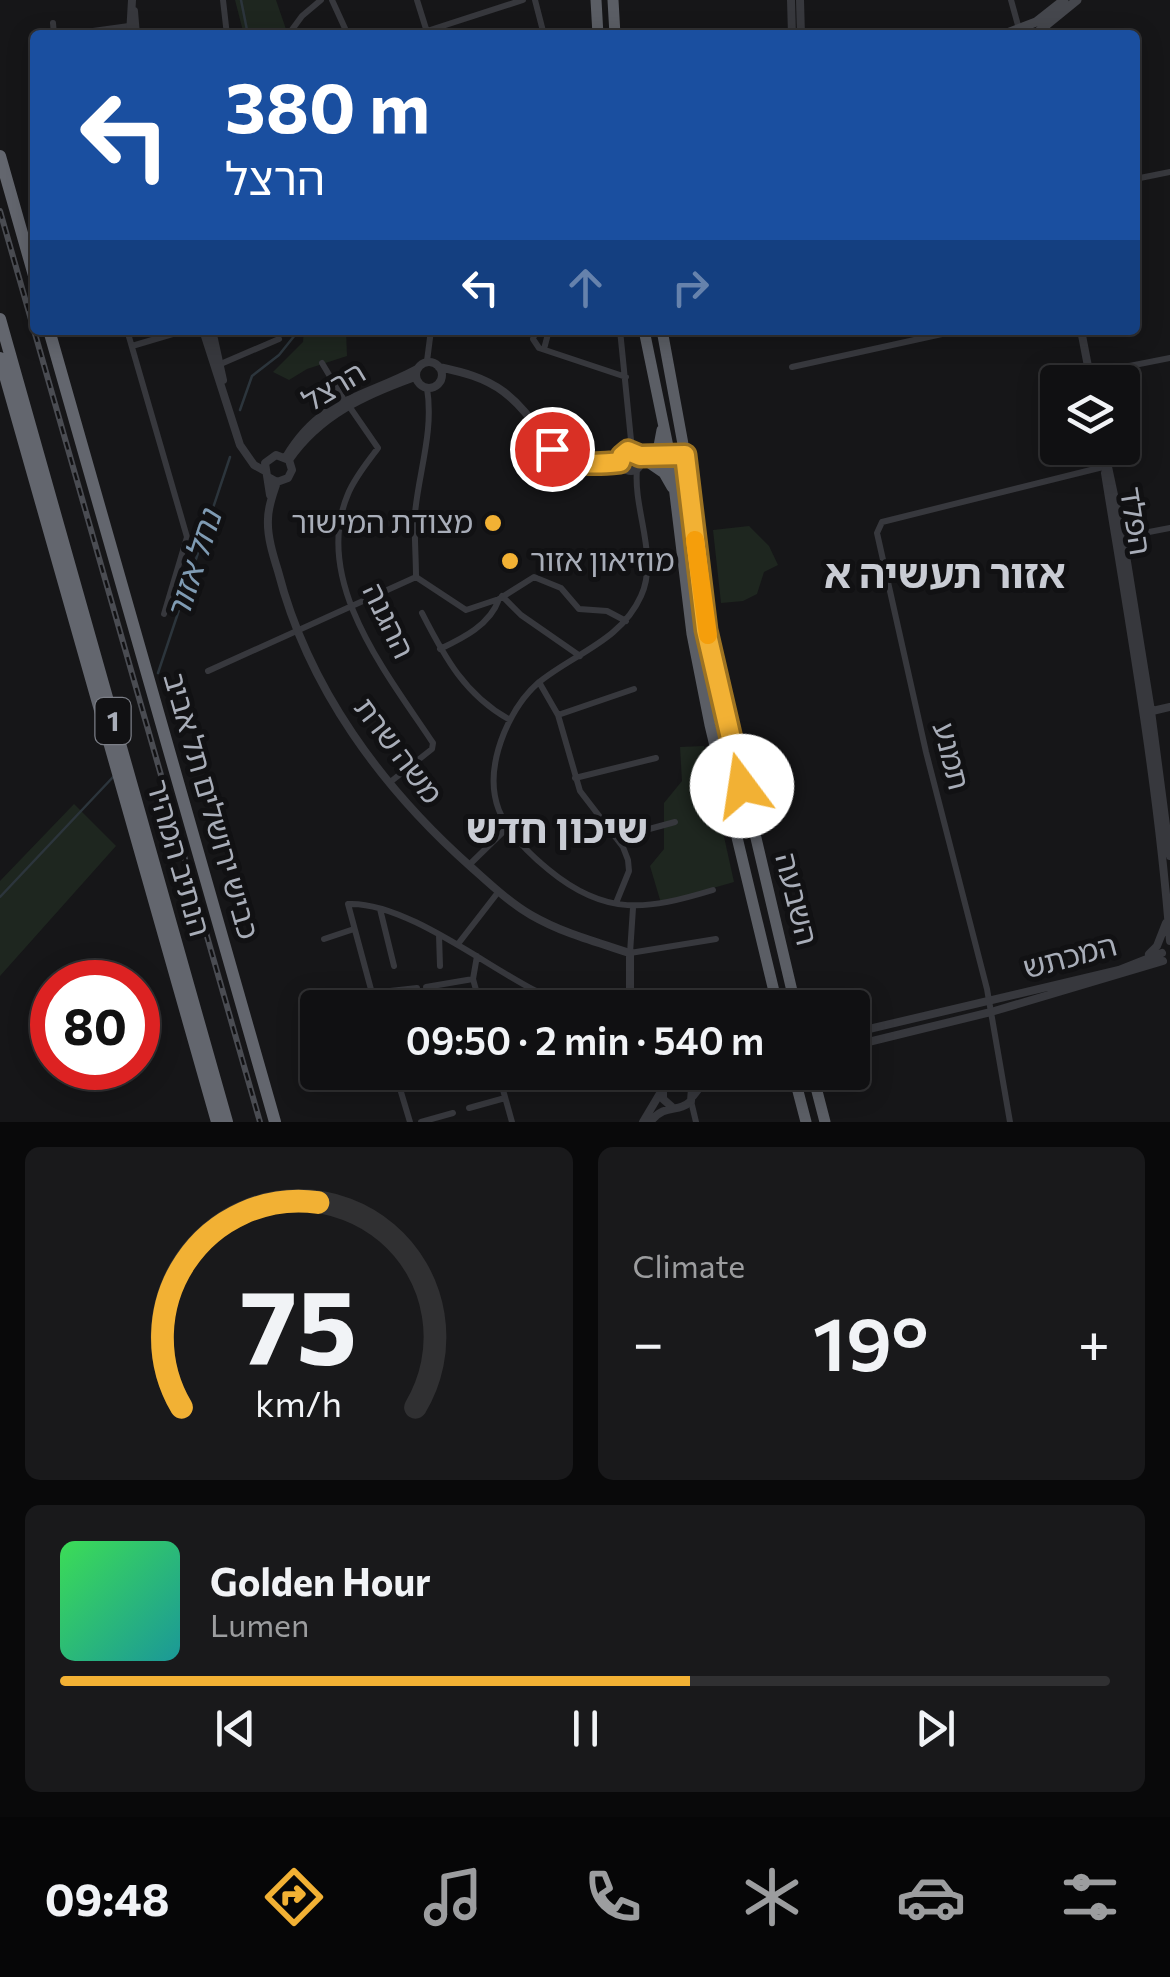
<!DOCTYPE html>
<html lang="en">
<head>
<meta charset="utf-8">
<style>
	body { margin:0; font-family:Commissioner,"Noto Sans Hebrew",sans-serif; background:#19191b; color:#f1f3f6; height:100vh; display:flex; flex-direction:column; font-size:38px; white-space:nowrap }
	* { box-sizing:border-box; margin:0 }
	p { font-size:32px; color:#9c9d9f }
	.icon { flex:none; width:55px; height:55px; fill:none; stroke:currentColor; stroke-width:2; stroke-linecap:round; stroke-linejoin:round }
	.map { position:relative; height:1122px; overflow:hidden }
	.sheet { display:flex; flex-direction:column; gap:25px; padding:25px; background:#09090a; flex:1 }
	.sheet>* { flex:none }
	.top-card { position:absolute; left:30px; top:30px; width:1110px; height:305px; border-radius:10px; box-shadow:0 5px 25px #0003,0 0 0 2px #303032; background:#1a4fa0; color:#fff; overflow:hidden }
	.controls { position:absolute; left:1040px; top:365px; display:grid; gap:20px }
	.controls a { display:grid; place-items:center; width:100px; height:100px; border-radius:10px; background:#101012; box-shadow:0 5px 25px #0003,0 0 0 2px #303032; font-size:50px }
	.speed { position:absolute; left:30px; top:960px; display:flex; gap:20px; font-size:50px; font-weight:700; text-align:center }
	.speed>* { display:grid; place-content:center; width:130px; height:130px; border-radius:50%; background:#101012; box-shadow:0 5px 25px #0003,0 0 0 2px #303032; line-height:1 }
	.speed .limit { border:15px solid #d22; background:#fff; color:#111 }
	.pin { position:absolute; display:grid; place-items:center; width:85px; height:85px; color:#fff; margin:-42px; border:5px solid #fff; border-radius:50%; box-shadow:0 2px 10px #0007 }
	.me { position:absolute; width:110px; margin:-55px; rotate:346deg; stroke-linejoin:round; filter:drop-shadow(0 0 8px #0008) }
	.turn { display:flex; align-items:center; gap:35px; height:210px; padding:0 30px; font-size:45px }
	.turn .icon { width:130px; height:130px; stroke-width:2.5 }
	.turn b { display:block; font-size:70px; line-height:85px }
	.lanes { display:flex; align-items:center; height:95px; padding:0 30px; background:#0003; justify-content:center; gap:50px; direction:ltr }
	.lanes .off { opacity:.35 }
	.big { font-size:75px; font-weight:600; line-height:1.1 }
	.sheet .tile { flex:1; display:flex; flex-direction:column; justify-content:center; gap:15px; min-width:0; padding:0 35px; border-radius:15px; background:#19191b }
	.sheet .dial { align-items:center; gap:0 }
	.dial svg { height:260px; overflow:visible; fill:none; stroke:#303032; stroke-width:7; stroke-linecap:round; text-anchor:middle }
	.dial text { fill:#f1f3f6; stroke:none }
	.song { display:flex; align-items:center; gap:30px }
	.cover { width:120px; height:120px; border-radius:15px; background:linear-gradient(135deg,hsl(130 70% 55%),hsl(180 70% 35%)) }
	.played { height:10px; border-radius:5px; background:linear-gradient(90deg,#f2b134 60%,#303032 60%) }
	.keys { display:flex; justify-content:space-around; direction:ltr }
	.heat { display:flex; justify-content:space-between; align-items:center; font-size:55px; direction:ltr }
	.sheet .tiles { flex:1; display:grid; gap:25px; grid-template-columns:1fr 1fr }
	.tile:last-child { grid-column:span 2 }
	.trip { position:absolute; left:300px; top:990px; width:570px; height:100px; border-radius:10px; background:#101012; box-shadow:0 5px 25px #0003,0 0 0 2px #303032; font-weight:600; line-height:100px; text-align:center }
	.menu { display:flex; height:160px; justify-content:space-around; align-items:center; background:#060607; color:#9c9d9f }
	.menu .icon { width:70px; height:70px }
	.menu .current { color:#f2b134 }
	.menu b { font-size:45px; color:#f1f3f6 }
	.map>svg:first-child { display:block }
	.green { fill:#1e261f }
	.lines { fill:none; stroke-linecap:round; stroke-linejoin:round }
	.stream { stroke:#2c353c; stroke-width:2.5 }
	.minor { stroke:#37383d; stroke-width:6 }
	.tertiary { stroke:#37383d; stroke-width:8 }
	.secondary { stroke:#45474d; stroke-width:9 }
	.trunk { stroke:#5b5e65; stroke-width:11 }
	.motorway { stroke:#63666e; stroke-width:12 }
	.rail-casing { stroke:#4a4c52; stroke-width:6 }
	.rail { stroke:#111113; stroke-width:2.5; stroke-dasharray:8; stroke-linecap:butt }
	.route-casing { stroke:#9d7322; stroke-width:25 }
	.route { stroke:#f2b134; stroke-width:18 }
	.slow { stroke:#f59e0b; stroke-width:18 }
	.poi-dot { fill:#f2b134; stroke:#111113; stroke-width:4 }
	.labels { text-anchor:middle; stroke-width:10; stroke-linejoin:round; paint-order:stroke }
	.shield { fill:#111113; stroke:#7b7e86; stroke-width:2.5 }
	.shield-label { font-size:28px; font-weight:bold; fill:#a8adb8 }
	.street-label { font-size:30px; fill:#a8adb8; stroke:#111113 }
	.poi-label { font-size:30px; fill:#a8adb8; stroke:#111113; text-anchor:end }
	.water-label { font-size:32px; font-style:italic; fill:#7f9bb3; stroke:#111113 }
	.district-label { font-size:40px; font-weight:bold; fill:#c9ccd4; stroke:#111113 }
</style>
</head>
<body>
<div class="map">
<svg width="1170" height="1122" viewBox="0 0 1170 1122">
	<rect width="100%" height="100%" fill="#161618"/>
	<!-- green -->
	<path class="green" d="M 235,0 L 276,0 L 288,35 L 244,35 Z
		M 304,330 L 346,330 L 347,356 L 307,369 L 289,380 L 273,372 L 303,342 Z
		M 749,526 L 769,546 L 778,565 L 764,572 L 757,594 L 743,601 L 721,603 L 713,530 Z
		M 704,746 L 734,882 L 661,903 L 650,866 L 664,849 L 664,803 L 682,781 L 680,747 Z
		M 74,804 L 116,846 L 0,976 L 0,881 Z"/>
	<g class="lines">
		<!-- stream -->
		<path class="stream" d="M 241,0 L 248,35
			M 240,410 L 252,376 L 279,355 L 299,330
			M 158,673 L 230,457
			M 0,897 L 114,776"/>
		<!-- minor -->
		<path class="minor" d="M 223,0 L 227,35
			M 332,0 L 348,35
			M 417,0 L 427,32
			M 535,0 L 544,35
			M 1011,0 L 1019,29
			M 53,23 L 54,35
			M 291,31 L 302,16 L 321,0
			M 427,31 L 523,0
			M 64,35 L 129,26
			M 1135,179 L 1170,172
			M 127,330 L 187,537 L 164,614
			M 536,330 L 533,339 L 539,348 L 626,377
			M 620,330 L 632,450
			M 132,346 L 186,330
			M 544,349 L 549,330
			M 427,361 L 431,330
			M 322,363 L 344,400
			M 216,366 L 279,339
			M 792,367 L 960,330
			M 1089,374 L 1170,358
			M 349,406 L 378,448 C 367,463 355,477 348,494 C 311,581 388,675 433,743 L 432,749 L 389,783
			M 637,469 C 633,510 659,557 641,596 C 621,641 573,654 538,683 C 522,697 512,714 504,733 C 479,795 500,830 549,870 C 606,917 647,910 713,890
			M 1123,537 L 1170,528
			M 416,577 L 466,610 L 499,599 L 534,577 L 561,588 L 579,609 L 607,611 L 626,621
			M 502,596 L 521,615 L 580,656
			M 422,613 C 445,658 465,695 510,720
			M 440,649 C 463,638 490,625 499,599
			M 208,671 L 416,577 C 416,556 414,534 415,513 C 419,471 434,431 427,388
			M 539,682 L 558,715 L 580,791 L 623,847 L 628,860 L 629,871 L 616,903
			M 558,715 L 634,689
			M 575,778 L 656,758
			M 616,838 L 675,822
			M 469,865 L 507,828
			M 633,908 L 630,953 L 716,939
			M 380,909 L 394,966
			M 439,935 L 440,966
			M 324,939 L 354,929
			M 458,944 L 499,891
			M 477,956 L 473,979 L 481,1008
			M 426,987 L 473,979
			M 340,1004 L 372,993 L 417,988
			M 376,1008 L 348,904 C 403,901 485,965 534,990 C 548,997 563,1002 578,1008
			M 395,1072 L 410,1122
			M 498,1072 L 512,1122
			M 398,1082 L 437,1072
			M 691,1101 L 696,1122
			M 469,1108 L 505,1098
			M 421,1122 L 453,1113
			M 1010,1122 L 987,989 L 926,752 L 877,533 L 882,522 L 1107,466"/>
		<!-- tertiary -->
		<path class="tertiary" d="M 791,0 L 792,35
			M 800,0 L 801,35
			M 134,11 L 136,35
			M 130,35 L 132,0
			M 203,330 L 240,445 L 254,465 L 265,471
			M 212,330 L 223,380
			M 1081,330 L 1091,382
			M416 375a13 13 0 1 1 26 0a13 13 0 1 1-26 0Z
			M 439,367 C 462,372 484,377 504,392 C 555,432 538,472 621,462
			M 1104,448 L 1123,537 L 1151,711 L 1170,856
			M621 461a10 10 0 1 1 20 0a10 10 0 1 1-20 0Z
			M 286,457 C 321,398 363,398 417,369
			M 289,460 C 320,415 365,395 415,377
			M 1107,466 L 1105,473 C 1130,628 1158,784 1170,941
			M 268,477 L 277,482 L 288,478 L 292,470 L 289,460 L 276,455 L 265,463 L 270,495
			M 277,482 C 273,494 268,506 268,519 C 267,536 273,555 278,571 C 308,688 382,788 471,867 C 490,884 509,902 531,915 C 562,933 596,942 630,953 L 630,1008
			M 1148,712 L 1170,707
			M 1149,954 L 1157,946 L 1166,923
			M 852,1033 L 1119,970 L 1162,953
			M 852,1046 L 991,1012 L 1163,961
			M 683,1078 L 711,1072
			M 693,1096 L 703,1083 L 745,1072
			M 643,1122 L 662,1090
			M 650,1122 C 667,1102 677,1114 691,1101 L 692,1088 L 683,1078 L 671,1078 L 663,1086 L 663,1099 L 672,1107"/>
		<!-- secondary -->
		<path class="secondary" d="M 1002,35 L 1036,22 L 1064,0
			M 1034,35 L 1077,0"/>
		<!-- trunk -->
		<path class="trunk" d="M 596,0 L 598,35
			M 613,0 L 615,35
			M 644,330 L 671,461 L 692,634 L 710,725 L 778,1008
			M 662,330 L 685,455 L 707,630 L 796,1008
			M 648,456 L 659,446 L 662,430
			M 648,462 L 664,473 L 672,487
			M 775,1072 L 796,1084
			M 793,1072 L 806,1122
			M 812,1072 L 825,1122"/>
		<!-- motorway -->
		<path class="motorway" d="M 0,156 L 35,279
			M 0,319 L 227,1122
			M 49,330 L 275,1122
			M 0,358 L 217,1122"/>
		<defs>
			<path id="rail" d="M 0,211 L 260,1122"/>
		</defs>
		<!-- rail casing -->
		<use href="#rail" class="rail-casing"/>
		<!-- rail -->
		<use href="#rail" class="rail"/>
	</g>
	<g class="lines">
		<defs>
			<path id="route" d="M 552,449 C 575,466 593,465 620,462 L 622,456 L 628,451 L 640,456 L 685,455 L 706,630 L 742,786"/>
		</defs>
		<!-- route casing -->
		<use href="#route" class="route-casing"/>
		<!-- route -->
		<use href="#route" class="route"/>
		<!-- slow -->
		<path class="slow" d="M 695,540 L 708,635"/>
	</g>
	<!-- markers -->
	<g class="poi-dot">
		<circle cx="493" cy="523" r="10"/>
		<circle cx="510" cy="561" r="10"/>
	</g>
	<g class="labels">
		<!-- shield labels -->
		<rect class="shield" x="95.5" y="698" width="35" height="46" rx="8"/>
		<g class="shield-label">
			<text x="113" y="731">1</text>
		</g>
		<!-- street labels -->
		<g class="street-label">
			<text transform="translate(334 387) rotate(-31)" y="10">הרצל</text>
			<text transform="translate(1135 521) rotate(81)" y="10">הפלד</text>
			<text transform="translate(388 621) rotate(64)" y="10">ההגנה</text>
			<text transform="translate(398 751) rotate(53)" y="10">משה שרת</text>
			<text transform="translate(951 756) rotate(76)" y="10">תמנע</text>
			<text transform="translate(211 806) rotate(74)" y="10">כביש ירושלים תל אביב</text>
			<text transform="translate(178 858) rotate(74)" y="10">הנתיב המהיר</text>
			<text transform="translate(796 899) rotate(76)" y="10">השבעה</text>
			<text transform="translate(1070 957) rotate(-15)" y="10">המכתש</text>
		</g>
		<!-- poi labels -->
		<g class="poi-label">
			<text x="473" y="533">מצודת המישור</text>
			<text x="530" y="571" text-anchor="start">מוזיאון אזור</text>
		</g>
		<!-- water labels -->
		<g class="water-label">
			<text transform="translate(194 565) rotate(-72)" y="11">נחל אזור</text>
		</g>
		<!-- district labels -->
		<g class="district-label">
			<text x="945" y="588">אזור תעשיה א</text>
			<text x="557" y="843">שיכון חדש</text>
		</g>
	</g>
</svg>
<div class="controls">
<a><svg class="icon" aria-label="layers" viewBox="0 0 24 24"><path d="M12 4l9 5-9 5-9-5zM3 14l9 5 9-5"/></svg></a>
</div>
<div class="speed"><div class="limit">80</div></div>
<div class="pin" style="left:552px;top:449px;background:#d93025"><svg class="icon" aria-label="arrive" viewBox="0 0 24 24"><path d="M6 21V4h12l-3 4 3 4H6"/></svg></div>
<svg class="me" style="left:742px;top:786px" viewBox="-20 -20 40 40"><circle r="19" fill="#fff"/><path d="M0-13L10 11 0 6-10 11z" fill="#f2b134"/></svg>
<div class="trip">09:50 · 2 min · 540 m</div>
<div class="top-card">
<div class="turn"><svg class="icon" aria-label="left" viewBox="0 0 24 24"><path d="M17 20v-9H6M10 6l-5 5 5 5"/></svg><div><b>380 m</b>הרצל</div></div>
<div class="lanes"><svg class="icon" aria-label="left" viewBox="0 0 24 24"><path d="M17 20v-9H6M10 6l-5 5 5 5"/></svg><svg class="icon off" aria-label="ahead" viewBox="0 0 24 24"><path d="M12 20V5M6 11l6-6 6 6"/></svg><svg class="icon off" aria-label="right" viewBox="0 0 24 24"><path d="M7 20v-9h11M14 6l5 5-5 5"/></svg></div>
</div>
</div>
<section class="sheet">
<div class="tiles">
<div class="tile dial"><svg viewBox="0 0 100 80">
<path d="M14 69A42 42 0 1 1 86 69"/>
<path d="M14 69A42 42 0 0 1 56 6" stroke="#f2b134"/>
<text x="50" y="56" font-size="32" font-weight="700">75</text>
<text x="50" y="72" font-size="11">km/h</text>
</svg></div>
<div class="tile"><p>Climate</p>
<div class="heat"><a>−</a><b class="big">19°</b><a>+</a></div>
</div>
<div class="tile">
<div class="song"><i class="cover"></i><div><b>Golden Hour</b><p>Lumen</p></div></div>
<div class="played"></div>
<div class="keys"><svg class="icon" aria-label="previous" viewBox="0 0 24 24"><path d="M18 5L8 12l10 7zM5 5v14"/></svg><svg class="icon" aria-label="pause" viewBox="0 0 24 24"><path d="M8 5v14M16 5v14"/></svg><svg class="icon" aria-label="next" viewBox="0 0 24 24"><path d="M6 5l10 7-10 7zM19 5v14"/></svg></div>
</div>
</div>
</section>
<nav class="menu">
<b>09:48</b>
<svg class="icon current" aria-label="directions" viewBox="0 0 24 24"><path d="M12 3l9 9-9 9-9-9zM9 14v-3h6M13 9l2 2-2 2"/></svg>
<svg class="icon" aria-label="music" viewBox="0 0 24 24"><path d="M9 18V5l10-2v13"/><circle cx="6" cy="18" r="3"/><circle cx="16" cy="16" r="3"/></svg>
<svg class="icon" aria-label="phone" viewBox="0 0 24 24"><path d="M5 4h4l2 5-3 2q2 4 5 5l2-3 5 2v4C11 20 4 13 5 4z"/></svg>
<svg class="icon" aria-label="climate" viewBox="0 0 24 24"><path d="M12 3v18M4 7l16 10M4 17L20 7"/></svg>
<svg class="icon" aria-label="car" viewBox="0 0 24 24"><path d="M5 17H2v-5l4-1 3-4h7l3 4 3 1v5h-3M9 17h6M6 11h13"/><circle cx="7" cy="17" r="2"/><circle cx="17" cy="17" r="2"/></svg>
<svg class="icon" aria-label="filters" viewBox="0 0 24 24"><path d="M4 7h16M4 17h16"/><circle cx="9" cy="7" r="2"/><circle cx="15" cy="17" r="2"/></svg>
</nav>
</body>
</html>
